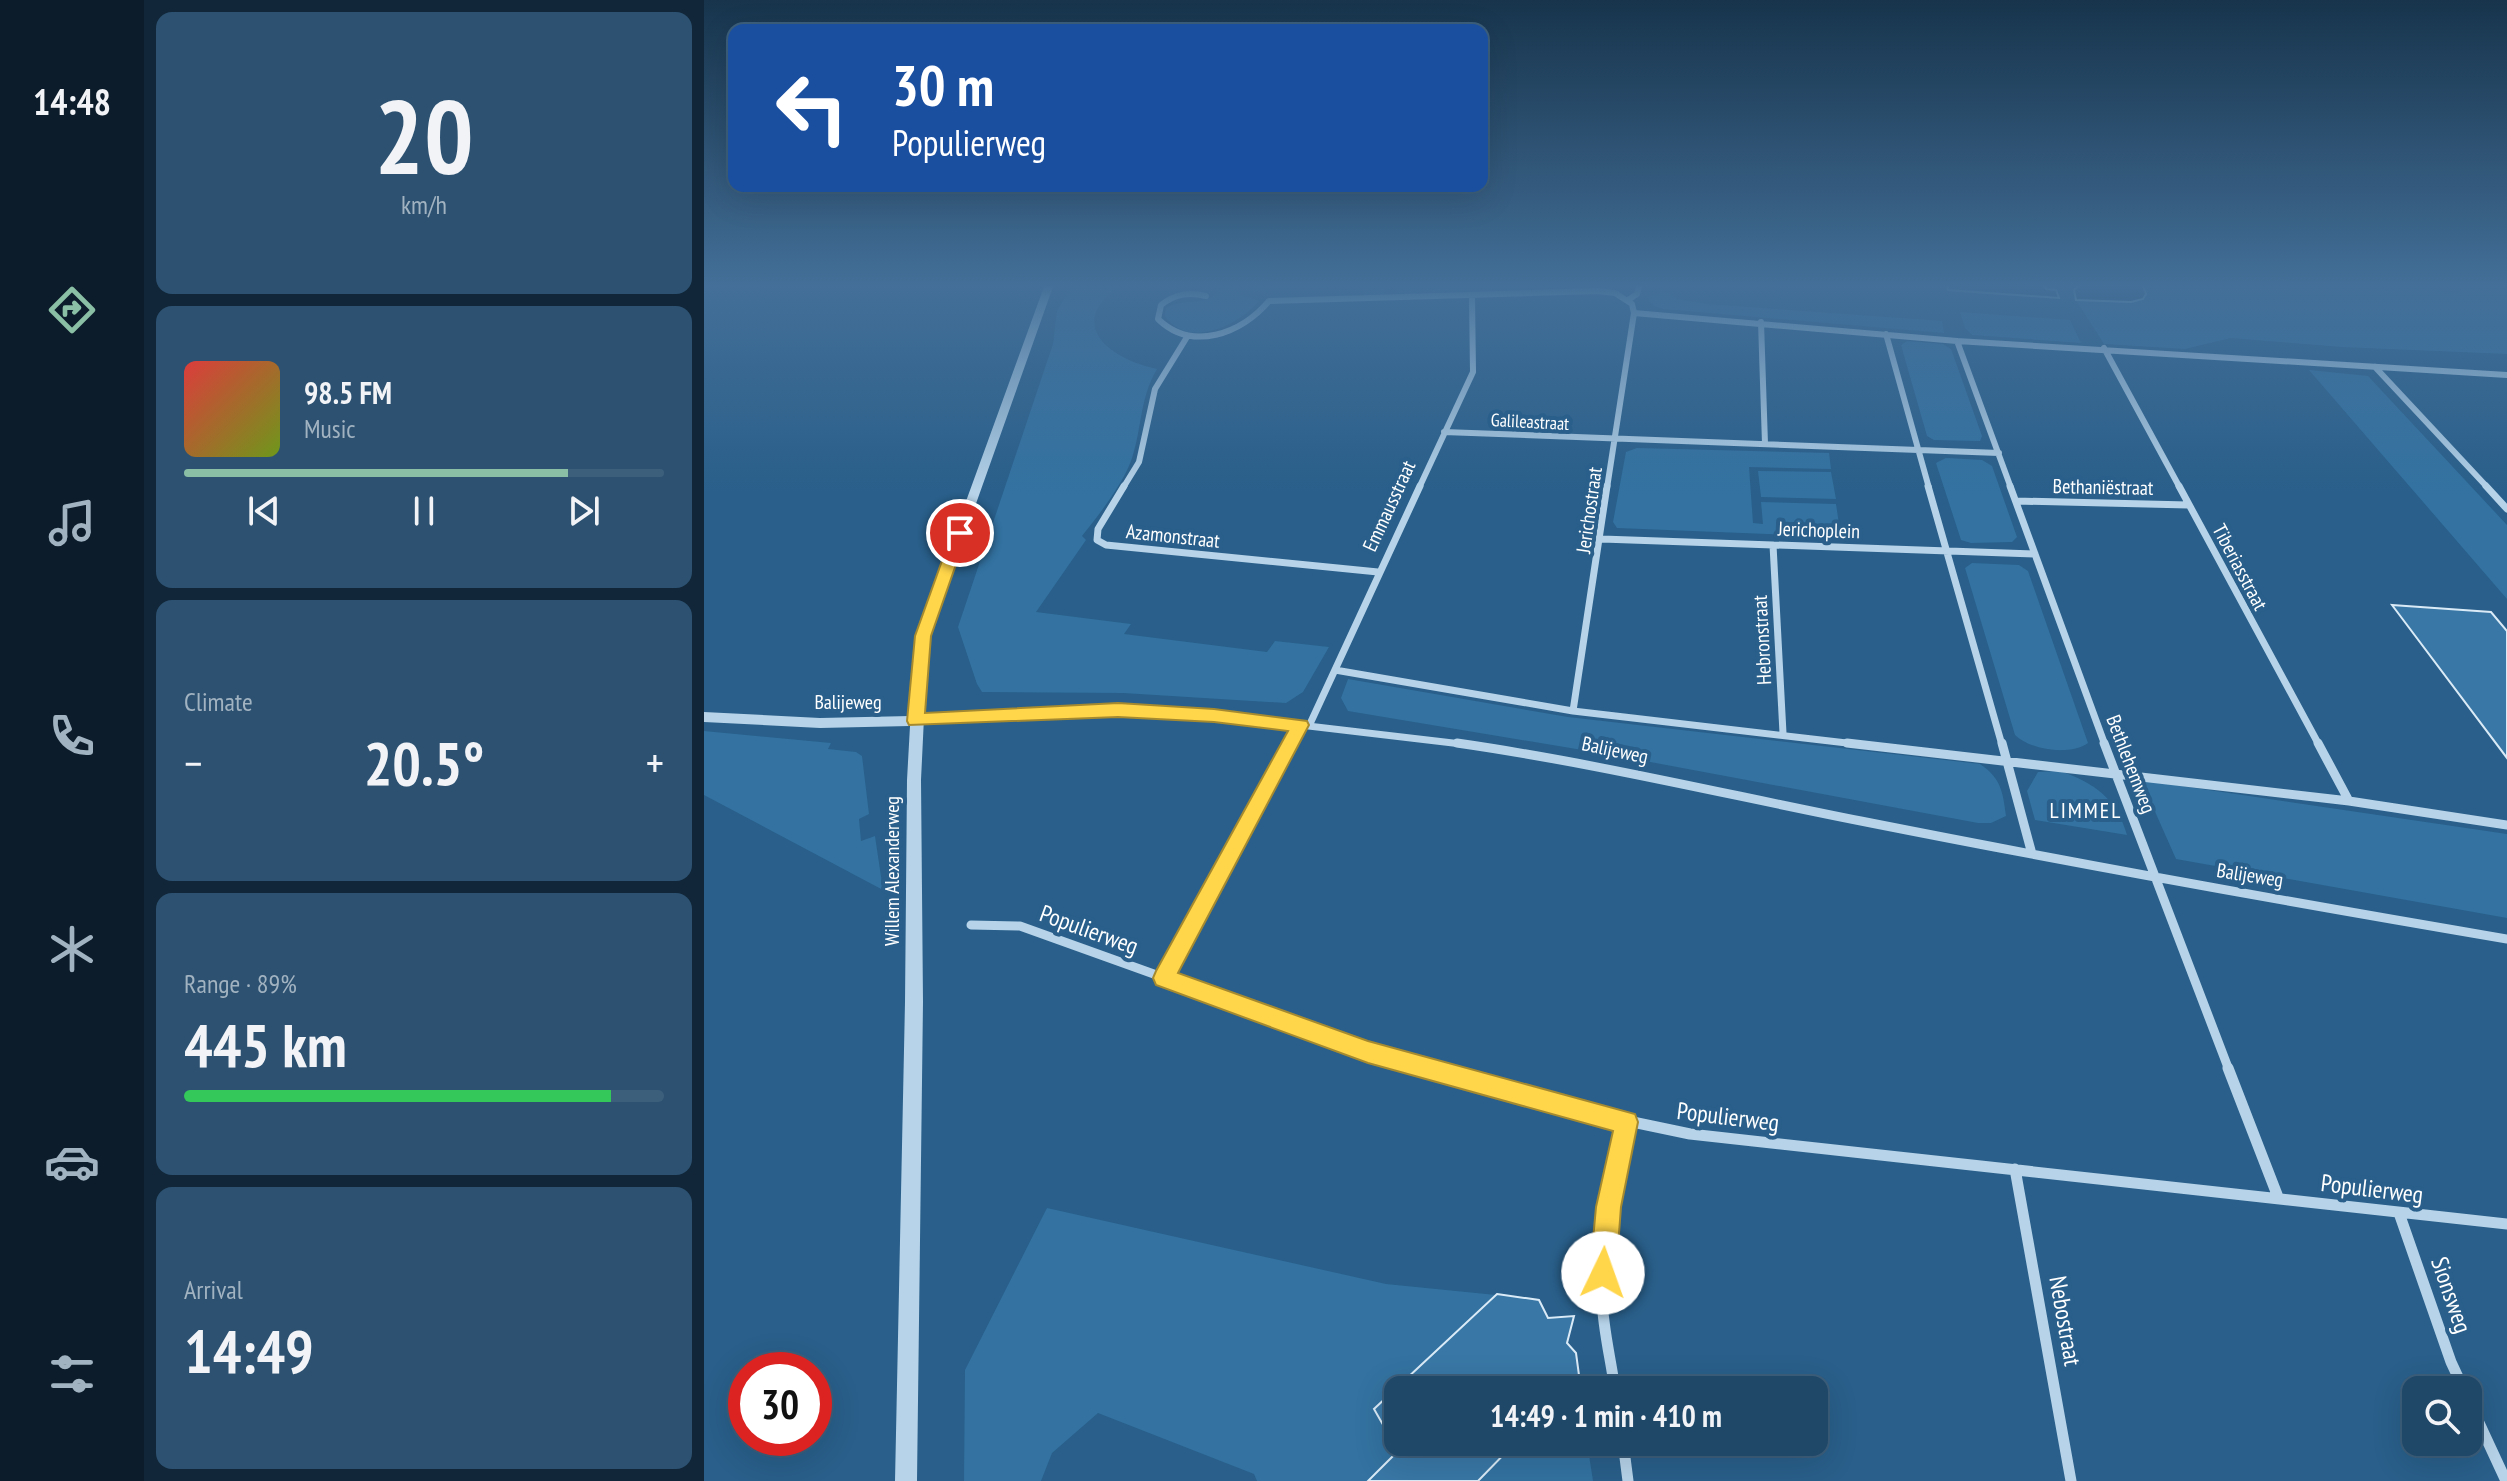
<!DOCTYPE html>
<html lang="en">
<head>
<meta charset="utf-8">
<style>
	body { margin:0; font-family:"PT Sans Narrow",sans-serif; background:#2c5171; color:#f1f3f6; height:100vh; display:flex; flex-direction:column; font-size:30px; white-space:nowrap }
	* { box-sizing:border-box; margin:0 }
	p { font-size:26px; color:#a1b2c0 }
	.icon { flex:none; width:44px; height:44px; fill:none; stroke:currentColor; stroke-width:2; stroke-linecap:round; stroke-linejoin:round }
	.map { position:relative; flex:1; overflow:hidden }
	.side { display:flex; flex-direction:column; gap:12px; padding:12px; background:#112739; width:560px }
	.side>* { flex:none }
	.guide { position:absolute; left:24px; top:24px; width:760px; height:168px; border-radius:16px; box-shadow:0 8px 32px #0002,0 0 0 2px #3c5f7c; background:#1a4fa0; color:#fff; overflow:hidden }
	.tools { position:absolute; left:1698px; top:1376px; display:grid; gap:16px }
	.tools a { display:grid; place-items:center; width:80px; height:80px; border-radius:16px; background:#1f4768; box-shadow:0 8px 32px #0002,0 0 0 2px #3c5f7c; font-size:40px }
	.speed { position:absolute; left:24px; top:1352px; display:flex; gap:16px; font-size:40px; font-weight:700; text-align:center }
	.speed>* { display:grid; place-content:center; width:104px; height:104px; border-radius:50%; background:#1f4768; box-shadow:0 8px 32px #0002,0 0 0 2px #3c5f7c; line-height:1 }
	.speed .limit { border:12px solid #d22; background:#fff; color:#111 }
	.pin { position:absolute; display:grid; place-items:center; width:68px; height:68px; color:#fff; margin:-34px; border:4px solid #fff; border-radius:50%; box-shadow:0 2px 8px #0007 }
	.me { position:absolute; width:88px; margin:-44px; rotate:3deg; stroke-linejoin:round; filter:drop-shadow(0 0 6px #0008) }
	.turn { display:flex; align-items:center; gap:28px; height:168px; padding:0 32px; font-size:36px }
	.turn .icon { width:104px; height:104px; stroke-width:2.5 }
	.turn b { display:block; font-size:56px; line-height:68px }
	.big { font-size:60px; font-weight:800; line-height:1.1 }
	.side .tile { flex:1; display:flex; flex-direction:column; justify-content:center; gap:12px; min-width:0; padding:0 28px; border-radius:16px; background:#2c5171 }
	.side .dial { align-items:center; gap:0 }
	.dial b { font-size:104px; line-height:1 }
	.song { display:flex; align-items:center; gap:24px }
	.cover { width:96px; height:96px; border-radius:12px; background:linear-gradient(135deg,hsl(0 70% 55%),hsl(80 70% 35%)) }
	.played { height:8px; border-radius:4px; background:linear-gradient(90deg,#8abfa5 80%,#3c5f7c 80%) }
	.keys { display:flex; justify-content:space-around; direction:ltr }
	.heat { display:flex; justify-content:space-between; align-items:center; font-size:44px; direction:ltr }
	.charge { height:12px; border-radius:6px; background:linear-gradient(90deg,#34c759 89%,#3c5f7c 0) }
	.trip { position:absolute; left:680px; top:1376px; width:444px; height:80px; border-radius:16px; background:#1f4768; box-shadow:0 8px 32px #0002,0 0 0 2px #3c5f7c; font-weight:800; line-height:80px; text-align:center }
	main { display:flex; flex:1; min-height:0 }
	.menu { display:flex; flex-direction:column; width:144px; justify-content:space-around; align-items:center; background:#0c1c2a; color:#a1b2c0 }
	.menu .icon { width:56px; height:56px }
	.menu .current { color:#8abfa5 }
	.menu b { font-size:36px; color:#f1f3f6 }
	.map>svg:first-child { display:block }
	.green { fill:#3372a1 }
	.water { fill:#1d476a; stroke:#abcfe9; stroke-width:2 }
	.building { fill:#3977a6; stroke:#daebf7; stroke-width:2 }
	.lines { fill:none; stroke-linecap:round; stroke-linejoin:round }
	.minor-far3 { stroke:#b6d3e9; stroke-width:6 }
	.minor-far2 { stroke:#b6d3e9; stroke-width:7 }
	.minor-far1 { stroke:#b6d3e9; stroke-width:9 }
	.minor { stroke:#b6d3e9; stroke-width:11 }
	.tertiary { fill:#b6d3e9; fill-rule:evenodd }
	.route { fill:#ffd54a; stroke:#a68a30; stroke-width:2 }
	.labels { text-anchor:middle; stroke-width:8; stroke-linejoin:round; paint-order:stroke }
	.far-street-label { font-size:18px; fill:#fff; stroke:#295f8a }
	.street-label { font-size:20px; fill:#fff; stroke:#295f8a }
	.neighbourhood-label { font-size:22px; letter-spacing:2px; fill:#fff; stroke:#295f8a }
	.near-street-label { font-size:24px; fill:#fff; stroke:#295f8a }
</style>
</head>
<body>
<main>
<nav class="menu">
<b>14:48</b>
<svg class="icon current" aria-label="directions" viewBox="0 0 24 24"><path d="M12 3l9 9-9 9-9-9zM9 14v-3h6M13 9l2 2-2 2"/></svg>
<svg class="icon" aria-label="music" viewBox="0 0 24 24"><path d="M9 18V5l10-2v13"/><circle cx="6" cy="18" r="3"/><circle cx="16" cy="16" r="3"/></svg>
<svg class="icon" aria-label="phone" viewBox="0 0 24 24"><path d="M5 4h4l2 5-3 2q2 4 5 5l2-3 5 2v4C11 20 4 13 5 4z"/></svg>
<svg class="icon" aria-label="climate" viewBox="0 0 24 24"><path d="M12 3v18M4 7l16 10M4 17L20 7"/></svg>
<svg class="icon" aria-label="car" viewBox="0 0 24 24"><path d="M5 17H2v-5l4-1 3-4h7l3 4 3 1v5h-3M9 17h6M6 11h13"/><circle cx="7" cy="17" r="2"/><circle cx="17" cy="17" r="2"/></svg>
<svg class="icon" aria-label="filters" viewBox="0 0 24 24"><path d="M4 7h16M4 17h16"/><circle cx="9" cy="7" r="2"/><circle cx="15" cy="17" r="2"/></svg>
</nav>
<section class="side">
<div class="tile dial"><b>20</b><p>km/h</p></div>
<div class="tile">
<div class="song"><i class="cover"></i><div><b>98.5 FM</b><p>Music</p></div></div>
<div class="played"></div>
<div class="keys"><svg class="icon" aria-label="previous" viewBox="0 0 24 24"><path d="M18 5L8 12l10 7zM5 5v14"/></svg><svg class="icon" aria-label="pause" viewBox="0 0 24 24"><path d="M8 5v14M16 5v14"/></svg><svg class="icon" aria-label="next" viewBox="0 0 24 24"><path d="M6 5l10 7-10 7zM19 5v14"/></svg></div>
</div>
<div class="tile"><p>Climate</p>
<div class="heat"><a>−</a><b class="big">20.5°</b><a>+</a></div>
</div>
<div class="tile"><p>Range · 89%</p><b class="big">445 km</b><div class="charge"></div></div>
<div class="tile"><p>Arrival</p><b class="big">14:49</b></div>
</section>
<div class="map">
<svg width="1803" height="1481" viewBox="0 0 1803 1481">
	<rect width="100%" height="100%" fill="#295f8a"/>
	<!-- green -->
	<path class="green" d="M 369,284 L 419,284 C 359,322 404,359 453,369 C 436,397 438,428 428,458 C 420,483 394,516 378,536 L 382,540 L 332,612 L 427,624 L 420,634 L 563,652 L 571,641 L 625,647 L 599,692 L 582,703 L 419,693 L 278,692 L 273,684 L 254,627 L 349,344 L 353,311 Z
		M 482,284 L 531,284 L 536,294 L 555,301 C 535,325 484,350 461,316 L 462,308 C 478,298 500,306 513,293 L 510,287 Z
		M 545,284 L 682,284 L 680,294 L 661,295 L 658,286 L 563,289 L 561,293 L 548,291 Z
		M 694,284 L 918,284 L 692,294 Z
		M 1438,284 L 1657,284 L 1684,290 L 1691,284 L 1719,284 L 1745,294 L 1759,291 L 1741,284 L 1803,284 L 1803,354 L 1637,347 L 1527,338 L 1481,349 L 1400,344 L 1372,300 L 1405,302 L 1442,289 Z
		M 962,292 L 974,299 L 1003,304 L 1238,321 L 1240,333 L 959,309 L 950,306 L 943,297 Z
		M 1256,312 L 1366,320 L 1377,343 L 1268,335 L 1261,328 Z
		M 1203,341 L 1239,344 L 1247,349 L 1278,436 L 1276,441 L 1230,440 L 1223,436 L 1197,345 Z
		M 1605,370 L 1664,376 L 1803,525 L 1803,599 Z
		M 933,448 L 1125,453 L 1127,469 L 1045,467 L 1049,523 L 1059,524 L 1057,502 L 1132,504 L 1137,537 L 913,528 L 909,522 L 922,452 Z
		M 1242,458 L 1278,460 L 1288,466 L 1313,537 L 1308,542 L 1267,543 L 1257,540 L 1232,463 Z
		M 1054,471 L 1127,472 L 1132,499 L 1057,497 Z
		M 1268,563 L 1315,565 L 1324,571 L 1384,743 C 1366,756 1326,750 1311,735 L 1261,568 Z
		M 644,679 L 864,717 L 1276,764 C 1297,778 1299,792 1302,816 L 1287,823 L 1274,823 L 914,756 L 644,711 L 637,698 Z
		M 0,731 L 127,743 L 124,749 L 152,752 L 158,756 L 165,814 L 155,819 L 157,841 L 171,836 L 179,890 L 0,795 Z
		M 1356,771 C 1391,783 1413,799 1423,835 L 1331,820 L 1323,791 L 1334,772 Z
		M 1437,780 L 1803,834 L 1803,918 L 1472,859 Z
		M 343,1208 L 682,1284 L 792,1295 L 670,1409 L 693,1451 L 674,1470 L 680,1481 L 553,1481 L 550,1474 L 394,1413 L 348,1453 L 337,1481 L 260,1481 L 261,1370 Z
		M 812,1442 L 883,1442 L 889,1481 L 774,1481 Z"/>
	<!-- water -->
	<path class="water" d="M 1243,284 L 1339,284 L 1342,289 L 1352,290 L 1355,298 L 1244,290 Z
		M 1377,284 L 1438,284 L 1442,294 L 1439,299 L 1427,302 L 1372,300 L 1370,290 Z"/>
	<!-- building -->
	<path class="building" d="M 1688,605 L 1787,612 L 1803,631 L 1803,758 Z
		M 793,1294 L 835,1300 L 844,1318 L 870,1316 L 863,1343 L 872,1353 L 877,1390 L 694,1390 L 694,1442 L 812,1442 L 774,1481 L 664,1481 L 694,1451 L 670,1409 Z"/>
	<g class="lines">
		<!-- minor-far3 -->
		<path class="minor-far3" d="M 502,296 C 484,292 471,294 457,305 L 454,319 C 488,352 537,334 565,301 L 893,291 L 911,293 L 928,304 L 930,313 L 903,488
			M 924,300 L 933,294 L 936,284
			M 930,313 L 1253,341 L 1803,375
			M 1057,322 L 1061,444
			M 1182,334 L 1225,488
			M 1253,341 L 1307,488
			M 1400,348 L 1476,488
			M 1671,367 L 1784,488
			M 740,432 L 1295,453
			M 419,488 L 435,462 L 451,389 L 483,337
			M 715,488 L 769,372 L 768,295"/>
		<!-- minor-far2 -->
		<path class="minor-far2" d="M 420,486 L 394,529 L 393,540 L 402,545 L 674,572
			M 1224,486 L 1298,745
			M 1306,486 L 1401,745
			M 1475,486 L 1615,745
			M 1782,486 L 1803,509
			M 1313,501 L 1484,505
			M 898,539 L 1331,554
			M 1069,545 L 1079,733
			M 631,670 L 869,711 L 1160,745
			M 869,711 L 903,486
			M 212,721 L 431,710 L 510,715 L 766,745
			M 605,726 L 716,486
			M 585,745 L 596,725"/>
		<!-- minor-far1 -->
		<path class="minor-far1" d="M 753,743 C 892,763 1029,796 1167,823 C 1379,865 1591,903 1803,939
			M 1143,743 L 1645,801 L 1803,825
			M 1298,743 L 1328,854
			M 1400,743 L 1525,1070
			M 1614,743 L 1645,801
			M 267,925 L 316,926 L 564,1015 L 730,1070
			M 460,978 L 586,743"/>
		<!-- minor -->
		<path class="minor" d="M 724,1068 L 900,1116 L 986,1134 L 1803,1224
			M 1524,1068 L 1574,1197
			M 1311,1169 L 1367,1481
			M 1695,1213 L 1747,1362 L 1760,1390
			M 911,1390 C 907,1360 899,1329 898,1299 C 895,1239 910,1180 922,1122
			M 1764,1399 L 1802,1481
			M 919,1442 L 924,1481"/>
		<!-- tertiary -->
		<path class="tertiary" d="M 341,284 L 350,284 L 225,636 L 223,655 L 217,780 L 219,1002 L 213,1481 L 191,1481 L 201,1002 L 203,780 L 206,726 L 116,728 L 0,722 L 0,712 L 116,718 L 206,716 L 213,636 Z"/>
	</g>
	<!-- sky -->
	<linearGradient id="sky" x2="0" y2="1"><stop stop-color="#17344c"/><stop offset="0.58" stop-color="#436f98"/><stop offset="1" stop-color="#436f98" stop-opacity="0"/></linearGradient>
	<rect width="1803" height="492" fill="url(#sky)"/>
	<!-- route -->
	<path class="route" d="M 256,529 L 263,533 L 227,636 L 221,713 L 414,703 L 510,709 L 603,721 L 605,725 L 474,973 L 664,1041 L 931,1114 L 934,1122 L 917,1207 L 912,1273 L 908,1282 L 899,1286 L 890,1282 L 886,1273 L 892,1207 L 909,1131 L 664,1063 L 452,985 L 449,978 L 452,971 L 584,731 L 510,722 L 414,717 L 205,725 L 203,721 L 211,636 L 248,533 Z"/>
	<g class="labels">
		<!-- far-street labels -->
		<g class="far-street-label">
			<text transform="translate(826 422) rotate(3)" y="6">Galileastraat</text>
		</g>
		<!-- street labels -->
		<g class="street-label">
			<text transform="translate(1399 487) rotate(1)" y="7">Bethaniëstraat</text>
			<text transform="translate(685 506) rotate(-65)" y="7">Emmausstraat</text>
			<text transform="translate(885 510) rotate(-82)" y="7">Jerichostraat</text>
			<text transform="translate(1115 530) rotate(2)" y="7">Jerichoplein</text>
			<text transform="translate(469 536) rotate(6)" y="7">Azamonstraat</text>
			<text transform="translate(1536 567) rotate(62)" y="7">Tiberiasstraat</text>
			<text transform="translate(1058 640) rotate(-93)" y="7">Hebronstraat</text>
			<text x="144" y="709">Balijeweg</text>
			<text transform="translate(911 750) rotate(12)" y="7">Balijeweg</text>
			<text transform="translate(1427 764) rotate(69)" y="7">Bethlehemweg</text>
			<text transform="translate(188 871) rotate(-90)" y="7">Willem Alexanderweg</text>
			<text transform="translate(1546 875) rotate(9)" y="7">Balijeweg</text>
		</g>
		<!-- neighbourhood labels -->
		<g class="neighbourhood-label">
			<text x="1382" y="818">LIMMEL</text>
		</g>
		<!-- near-street labels -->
		<g class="near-street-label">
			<text transform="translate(385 930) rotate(20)" y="8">Populierweg</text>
			<text transform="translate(1024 1117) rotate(7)" y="8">Populierweg</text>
			<text transform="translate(1668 1189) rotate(7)" y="8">Populierweg</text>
			<text transform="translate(1747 1295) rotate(71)" y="8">Sionsweg</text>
			<text transform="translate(1361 1321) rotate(80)" y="8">Nebostraat</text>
		</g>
	</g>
</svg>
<div class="tools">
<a><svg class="icon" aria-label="search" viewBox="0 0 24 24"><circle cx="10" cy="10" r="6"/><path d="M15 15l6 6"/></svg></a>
</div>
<div class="speed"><div class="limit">30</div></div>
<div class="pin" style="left:256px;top:533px;background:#d93025"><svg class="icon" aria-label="arrive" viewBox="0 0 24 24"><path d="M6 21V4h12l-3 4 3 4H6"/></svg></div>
<svg class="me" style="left:899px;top:1273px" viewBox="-20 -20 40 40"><circle r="19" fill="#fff"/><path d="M0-13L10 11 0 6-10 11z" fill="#ffd54a"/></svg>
<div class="trip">14:49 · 1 min · 410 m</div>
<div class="guide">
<div class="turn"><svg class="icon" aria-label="left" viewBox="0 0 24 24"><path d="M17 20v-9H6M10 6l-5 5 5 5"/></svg><div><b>30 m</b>Populierweg</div></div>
</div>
</div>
</main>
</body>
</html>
